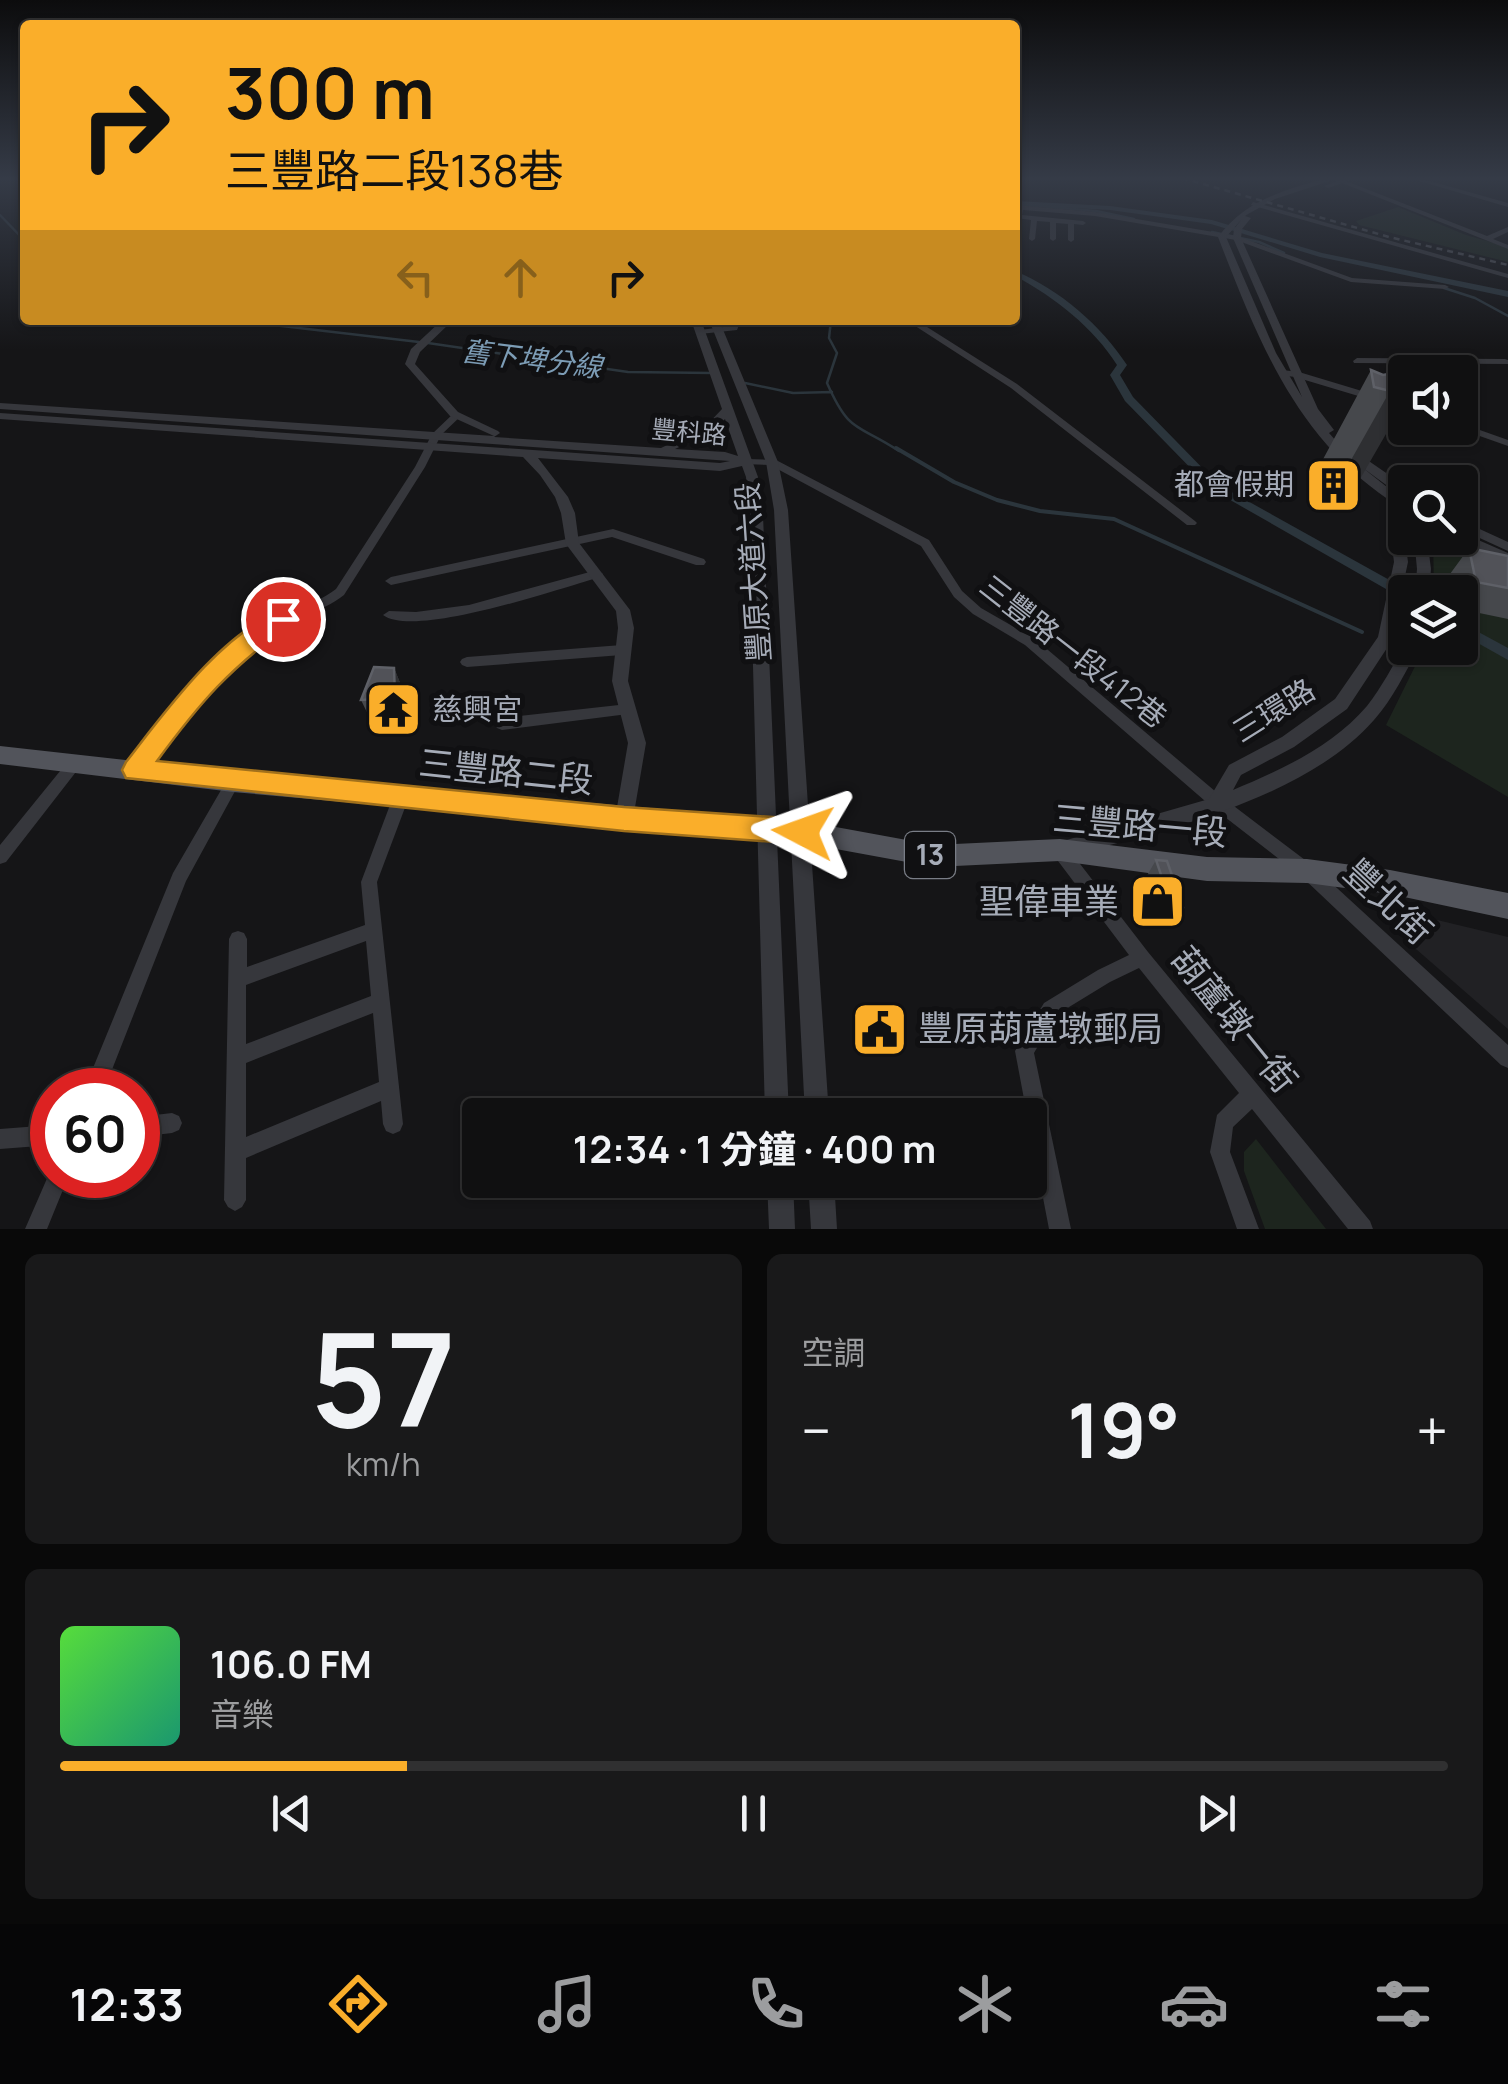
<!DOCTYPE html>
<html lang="zh-TW">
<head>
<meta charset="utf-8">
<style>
	body { margin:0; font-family:Manrope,"Noto Sans TC",sans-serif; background:#19191a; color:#f1f3f6; height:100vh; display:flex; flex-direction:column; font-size:38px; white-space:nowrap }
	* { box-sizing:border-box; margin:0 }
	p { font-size:32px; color:#9c9d9f }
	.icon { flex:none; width:55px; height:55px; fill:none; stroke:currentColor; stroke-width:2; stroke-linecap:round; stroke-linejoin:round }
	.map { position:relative; height:1229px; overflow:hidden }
	.details { display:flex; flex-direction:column; gap:25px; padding:25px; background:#090909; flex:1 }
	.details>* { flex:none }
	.banner { position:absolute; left:20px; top:20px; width:1000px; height:305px; border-radius:10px; box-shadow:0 2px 8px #0004,0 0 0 2px #303031; background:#faae2a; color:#111; overflow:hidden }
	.controls { position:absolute; left:1388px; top:355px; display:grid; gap:20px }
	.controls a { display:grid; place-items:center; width:90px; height:90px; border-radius:10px; background:#101011; box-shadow:0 2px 8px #0004,0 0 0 2px #303031; font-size:50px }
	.speed { position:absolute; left:30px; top:1068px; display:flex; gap:20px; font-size:50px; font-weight:700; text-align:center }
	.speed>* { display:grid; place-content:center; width:130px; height:130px; border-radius:50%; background:#101011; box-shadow:0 2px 8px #0004,0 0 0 2px #303031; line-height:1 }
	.speed .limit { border:15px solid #d22; background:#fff; color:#111 }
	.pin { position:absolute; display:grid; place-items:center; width:85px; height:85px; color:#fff; margin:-42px; border:5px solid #fff; border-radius:50%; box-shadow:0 2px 10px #0007 }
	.me { position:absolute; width:110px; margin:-55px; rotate:274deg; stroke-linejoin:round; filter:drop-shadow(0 0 8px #0008) }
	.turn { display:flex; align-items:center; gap:35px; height:210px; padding:0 40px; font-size:45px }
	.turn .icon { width:130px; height:130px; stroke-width:2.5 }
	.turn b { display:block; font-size:70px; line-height:85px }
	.lanes { display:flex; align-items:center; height:95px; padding:0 40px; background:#0003; justify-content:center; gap:50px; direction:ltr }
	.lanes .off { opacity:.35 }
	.big { font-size:75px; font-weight:700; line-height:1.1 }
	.details .widget { flex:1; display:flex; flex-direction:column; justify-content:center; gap:15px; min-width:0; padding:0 35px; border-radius:15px; background:#19191a }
	.details .dial { align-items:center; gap:0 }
	.dial b { font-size:130px; line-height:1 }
	.song { display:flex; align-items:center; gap:30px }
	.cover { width:120px; height:120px; border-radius:15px; background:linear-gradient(135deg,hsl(110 70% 55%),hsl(160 70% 35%)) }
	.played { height:10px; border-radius:5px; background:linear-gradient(90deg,#faae2a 25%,#303031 25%) }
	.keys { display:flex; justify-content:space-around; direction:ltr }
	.heat { display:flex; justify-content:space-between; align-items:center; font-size:55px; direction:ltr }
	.details .tiles { flex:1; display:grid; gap:25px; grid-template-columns:1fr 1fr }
	.widget:last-child { grid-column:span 2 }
	.trip { position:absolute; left:462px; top:1098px; width:585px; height:100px; border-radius:10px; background:#101011; box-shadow:0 2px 8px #0004,0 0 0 2px #303031; font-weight:700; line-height:100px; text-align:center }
	.dock { display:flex; height:160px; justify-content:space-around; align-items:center; background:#060607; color:#9c9d9f }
	.dock .icon { width:70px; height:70px }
	.dock .current { color:#faae2a }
	.dock b { font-size:45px; color:#f1f3f6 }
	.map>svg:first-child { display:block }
	.built { fill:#212124 }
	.green { fill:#1d251e }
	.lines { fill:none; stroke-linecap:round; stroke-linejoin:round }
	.stream-far1 { stroke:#2b353c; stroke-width:2.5 }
	.stream { stroke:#2b353c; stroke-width:4 }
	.canal { fill:#2b353c; fill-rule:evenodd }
	.minor { fill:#36373c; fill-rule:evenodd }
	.tertiary { fill:#36373c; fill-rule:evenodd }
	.primary { fill:#52545b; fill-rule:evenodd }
	.rail { stroke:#494b51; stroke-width:2.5; stroke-dasharray:6 5; stroke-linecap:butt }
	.wall { fill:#46484c }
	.shaded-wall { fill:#2e2f32 }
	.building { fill:#515258; stroke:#5e6067; stroke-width:2.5 }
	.route { fill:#faae2a; stroke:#a2711b; stroke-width:2.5 }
	.labels { text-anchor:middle; stroke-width:10; stroke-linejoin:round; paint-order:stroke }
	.far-street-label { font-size:25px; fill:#a6acb8; stroke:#101012 }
	.far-water-label { font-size:28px; font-style:italic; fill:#7c9cb5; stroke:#101012 }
	.shield { fill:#101012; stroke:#797d86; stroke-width:2.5 }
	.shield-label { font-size:28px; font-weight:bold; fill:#a6acb8 }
	.poi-label { font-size:30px; fill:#a6acb8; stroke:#101012; text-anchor:end }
	.street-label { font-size:30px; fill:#a6acb8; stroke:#101012 }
	.near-street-label { font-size:35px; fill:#a6acb8; stroke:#101012 }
	.near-poi-label { font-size:35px; fill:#a6acb8; stroke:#101012; text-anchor:end }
</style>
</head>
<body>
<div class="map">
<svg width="1508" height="1229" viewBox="0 0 1508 1229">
	<rect width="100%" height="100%" fill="#151517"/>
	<!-- built -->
	<path class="built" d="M 1408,913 L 1508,937 L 1508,1029 L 1393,929 L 1393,914 Z"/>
	<!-- green -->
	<path class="green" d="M 1398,207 L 1466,235 L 1508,247 L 1508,262 L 1359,225 L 1356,221 Z
		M 1433,538 L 1449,538 L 1508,566 L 1508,797 L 1386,725 L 1424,648 L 1460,648 L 1460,592 L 1434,592 Z
		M 1256,1139 L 1326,1229 L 1265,1229 L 1244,1171 L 1244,1152 Z"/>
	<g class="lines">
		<!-- stream-far1 -->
		<path class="stream-far1" d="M 1015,204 L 1096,211 L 1134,219
			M 0,215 L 25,241
			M 1212,232 L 1259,242 L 1284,253
			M 1444,288 L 1475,298 L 1508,316
			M 230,320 L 419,342
			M 831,320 L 829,338 L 837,353 L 827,383 C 850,435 857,423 899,451
			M 428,343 L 628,372 L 712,373
			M 745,383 L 793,393 L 832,392"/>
		<!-- stream -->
		<path class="stream" d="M 896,448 L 954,482 L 997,500 L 1040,511 L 1114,519 L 1362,632"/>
		<!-- canal -->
		<path class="canal" d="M 1015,201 L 1110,206 L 1212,220 L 1322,253 L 1508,291 L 1508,297 L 1320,257 L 1211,224 L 1110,210 L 1015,205 Z
			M 1015,271 C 1059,289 1101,325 1127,365 L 1120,375 L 1133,397 L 1219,485 L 1411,592 L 1405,592 L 1405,599 L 1400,597 L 1211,489 L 1125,401 L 1110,375 L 1117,365 C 1093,327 1054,297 1015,276 Z
			M 1460,622 L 1508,648 L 1508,660 L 1460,633 Z"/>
		<!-- minor -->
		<path class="minor" d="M 1338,178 L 1487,236 L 1508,227 L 1508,232 L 1493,239 L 1508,245 L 1508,249 L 1332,179 Z
			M 1409,178 L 1419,178 L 1508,203 L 1508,207 Z
			M 1253,202 L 1508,274 L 1508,278 L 1251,205 Z
			M 1015,205 L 1095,212 L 1237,236 L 1352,278 L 1445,285 L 1449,287 L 1445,289 L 1351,282 L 1236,240 L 1095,216 L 1023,210 L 1022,215 L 1083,221 L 1086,223 L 1083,225 L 1074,224 L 1074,240 L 1071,242 L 1068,240 L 1068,224 L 1056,223 L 1056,239 L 1053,241 L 1050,239 L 1050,222 L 1037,221 L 1035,239 L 1032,241 L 1029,239 L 1031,220 L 1016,218 Z
			M 1015,282 L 1018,282 L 1019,286 L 1015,288 Z
			M 733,320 L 741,320 L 737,330 L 700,334 L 696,332 L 700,330 L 731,326 Z
			M 906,320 L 916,320 L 1017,384 L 1195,521 L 1197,523 L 1195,525 L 1187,525 L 1011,388 Z
			M 1357,358 L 1505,359 L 1508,360 L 1508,364 L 1354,363 L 1353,361 Z
			M 1282,370 L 1299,372 L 1405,404 L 1405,410 L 1295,377 L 1279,375 L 1279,371 Z
			M 457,412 L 462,415 L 441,435 L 425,467 L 344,595 C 321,613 291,618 267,634 C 215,670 177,724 140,774 L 135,776 L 130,774 L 128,770 L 130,766 C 167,716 206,663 258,628 C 283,612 312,607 336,589 L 415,467 L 432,434 L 454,413 Z
			M 1460,423 L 1508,440 L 1508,446 L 1457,428 L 1460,428 Z
			M 747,459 L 776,460 L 929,540 L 962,591 L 981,608 L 1035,639 L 1222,797 L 1313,866 L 1508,1045 L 1508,1068 L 1501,1065 L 1301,876 L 1212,807 L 1025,645 L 973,614 L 954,597 L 921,546 L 770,465 L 743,464 L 743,460 Z
			M 613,529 L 704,559 L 706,562 L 704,565 L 696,565 L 612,537 L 391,585 L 385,581 L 391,577 Z
			M 597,570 L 603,574 L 601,577 C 560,588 415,639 383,615 L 389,611 L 416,612 L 469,605 Z
			M 622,645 L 627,647 L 629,650 L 627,653 L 622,655 L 467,667 L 462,665 L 460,662 L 462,659 L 467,657 Z
			M 628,704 L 633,705 L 635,709 L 633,713 L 628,714 L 502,730 L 497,728 L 495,724 L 497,720 L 502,718 Z
			M 74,758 L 79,760 L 81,764 L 79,768 L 6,862 L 0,864 L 0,845 L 69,760 Z
			M 233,776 L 238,778 L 240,782 L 186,881 L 104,1090 L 84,1090 L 173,873 L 228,778 Z
			M 401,791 L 406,792 L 409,797 L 377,882 L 403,1124 L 400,1131 L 393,1134 L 386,1131 L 383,1124 L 381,1101 L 246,1158 L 246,1200 L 242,1207 L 235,1211 L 228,1207 L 224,1200 L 229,939 L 232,933 L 238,931 L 244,933 L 247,939 L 247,967 L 365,925 L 361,882 L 393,797 L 396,792 ZM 366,941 L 371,996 L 246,1044 L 246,985 ZM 373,1013 L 379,1082 L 246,1137 L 246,1063 Z
			M 1061,845 L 1067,847 L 1148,952 L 1370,1221 L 1373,1229 L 1348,1229 L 1252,1109 L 1233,1127 L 1230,1152 L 1259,1229 L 1237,1229 L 1210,1152 L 1217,1115 L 1239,1093 L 1139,968 L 1110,982 L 1056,1015 L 1034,1053 L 1071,1229 L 1049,1229 L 1030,1130 L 1030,1115 L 1027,1115 L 1015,1051 L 1044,1003 L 1098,970 L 1129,955 L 1055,857 L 1053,852 L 1055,847 Z
			M 172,1113 L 179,1116 L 182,1123 L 179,1130 L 172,1133 L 138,1137 L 138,1117 Z
			M 52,1125 L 52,1145 L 0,1149 L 0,1129 Z
			M 52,1167 L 52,1175 L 69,1175 L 47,1229 L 25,1229 Z"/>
		<!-- tertiary -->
		<path class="tertiary" d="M 1327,178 L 1339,178 L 1275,199 L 1248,214 L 1245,216 L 1251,218 L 1242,229 L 1241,238 L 1318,409 L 1334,430 L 1329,433 L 1353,460 L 1359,456 L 1363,457 L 1405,486 L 1403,498 L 1405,509 L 1401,508 L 1408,562 L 1391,642 L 1347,709 L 1294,747 L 1241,775 L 1233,790 C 1281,770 1333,746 1367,706 C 1382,687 1393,665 1405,645 L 1405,648 L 1419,648 C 1405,672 1393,699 1374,720 C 1307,797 1166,831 1070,855 L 1063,853 L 1060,847 L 1063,841 L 1209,799 L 1229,765 L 1282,737 L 1335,699 L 1378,637 L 1394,562 L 1387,507 L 1389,500 C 1295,436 1258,340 1218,237 C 1246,200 1284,190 1327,178 ZM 1242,219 L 1234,229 L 1233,238 L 1302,397 L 1276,353 L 1226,237 ZM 1363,468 L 1393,490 L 1392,491 Z
			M 1346,178 L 1357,178 L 1328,188 L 1324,186 Z
			M 442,320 L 453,320 L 420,352 L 415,364 L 458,412 L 498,431 L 500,433 L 494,437 L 661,448 L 705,427 L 722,409 L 691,320 L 701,320 L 758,477 L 763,516 L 789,1115 L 765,1115 L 749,516 L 746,477 L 742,466 L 720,471 L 538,458 L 568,497 L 575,513 L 579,543 L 630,610 L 634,628 L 628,681 L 646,743 L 633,819 L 631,825 L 624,827 L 617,825 L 615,819 L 628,743 L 612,681 L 618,628 L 616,611 L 566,544 L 561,513 L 555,497 L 540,475 L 523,457 L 0,419 L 0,413 L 720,463 L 730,461 L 0,409 L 0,403 L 494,436 L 450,416 L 405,364 L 411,349 ZM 725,419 L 738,456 L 725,452 L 675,449 L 713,431 Z
			M 709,320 L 719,320 L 778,462 L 788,510 L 829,1115 L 805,1115 L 774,510 L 766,462 Z
			M 1460,520 L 1508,542 L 1508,551 L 1460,529 Z
			M 1460,532 L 1508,553 L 1508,563 L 1455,539 L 1460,538 Z
			M 1414,538 L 1427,538 L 1431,569 L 1429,592 L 1415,592 L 1417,569 Z
			M 767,1180 L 793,1180 L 795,1229 L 769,1229 Z
			M 808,1180 L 834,1180 L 837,1229 L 811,1229 Z"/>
		<!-- primary -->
		<path class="primary" d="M 0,746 L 233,772 L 803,821 L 934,845 L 1060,839 L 1207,857 L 1307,859 L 1390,870 L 1508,893 L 1508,919 L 1390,894 L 1307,883 L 1207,881 L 1060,861 L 934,867 L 803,843 L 233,792 L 0,764 Z"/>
		<!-- rail -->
		<path class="rail" d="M 1182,178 L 1389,237 L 1508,265"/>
	</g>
	<!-- wall -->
	<path class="wall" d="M 1371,370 L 1383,375 L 1404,371 L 1356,486 L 1329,499 L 1315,494 L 1314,476 Z
		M 1469,548 L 1508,556 L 1508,619 L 1460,609 L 1460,592 L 1453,592 L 1450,574 Z
		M 394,668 L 405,695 L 406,724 L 374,727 L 361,700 Z
		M 1156,860 L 1183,907 L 1170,925 L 1160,925 L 1145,879 Z"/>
	<!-- shaded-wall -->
	<path class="shaded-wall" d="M 1405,385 L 1405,401 L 1356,486 L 1329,499 L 1390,391 Z
		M 394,668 L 405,695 L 406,724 L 395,698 Z"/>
	<!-- building -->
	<path class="building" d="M 1371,370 L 1383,375 L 1404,371 L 1407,372 L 1405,372 L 1405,385 L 1390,391 L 1374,387 Z
		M 1469,548 L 1508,556 L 1508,588 L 1476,582 Z
		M 374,667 L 394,668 L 395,698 L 361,700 Z
		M 1156,860 L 1167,861 L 1183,907 L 1172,907 Z"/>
	<!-- sky -->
	<linearGradient id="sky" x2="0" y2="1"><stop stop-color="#0c0c0d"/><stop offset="0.51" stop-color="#353b47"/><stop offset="1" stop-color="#353b47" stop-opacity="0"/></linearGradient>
	<rect width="1508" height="350" fill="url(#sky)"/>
	<!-- route -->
	<path class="route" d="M 283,611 L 294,619 L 291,624 C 230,668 201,701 157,761 L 624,807 L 803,819 L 813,823 L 817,832 L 813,841 L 803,844 L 624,831 L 126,778 L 122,770 L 126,762 C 162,716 225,628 283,611 Z"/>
	<!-- icons -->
	<defs>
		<symbol id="building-square" viewBox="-11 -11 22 22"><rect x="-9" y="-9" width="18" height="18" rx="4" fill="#faae2a" stroke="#101012"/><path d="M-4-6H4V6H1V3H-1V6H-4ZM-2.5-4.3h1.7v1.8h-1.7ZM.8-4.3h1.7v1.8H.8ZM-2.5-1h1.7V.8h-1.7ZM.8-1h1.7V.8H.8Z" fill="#111"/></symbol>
		<symbol id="temple-square" viewBox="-11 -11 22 22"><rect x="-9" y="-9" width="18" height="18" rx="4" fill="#faae2a" stroke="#101012"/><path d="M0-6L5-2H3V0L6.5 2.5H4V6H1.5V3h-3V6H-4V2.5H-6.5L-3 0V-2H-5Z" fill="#111"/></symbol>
		<symbol id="shop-square" viewBox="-11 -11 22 22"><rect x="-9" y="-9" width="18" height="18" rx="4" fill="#faae2a" stroke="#101012"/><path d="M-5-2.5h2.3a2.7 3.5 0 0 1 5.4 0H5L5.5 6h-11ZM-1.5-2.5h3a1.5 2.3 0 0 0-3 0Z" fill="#111"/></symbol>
		<symbol id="civic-square" viewBox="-11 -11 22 22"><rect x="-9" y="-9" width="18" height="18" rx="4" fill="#faae2a" stroke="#101012"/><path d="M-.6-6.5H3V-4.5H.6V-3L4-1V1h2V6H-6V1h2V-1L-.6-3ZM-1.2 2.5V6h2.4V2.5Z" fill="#111"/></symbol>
	</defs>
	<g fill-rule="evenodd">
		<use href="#building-square" x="1302" y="454" width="63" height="63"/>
		<use href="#temple-square" x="362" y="678" width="63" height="63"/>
		<use href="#shop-square" x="1126" y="870" width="63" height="63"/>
		<use href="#civic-square" x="848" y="998" width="63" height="63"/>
	</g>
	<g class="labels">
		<!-- far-street labels -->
		<g class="far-street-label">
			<text transform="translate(689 432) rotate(5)" y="9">豐科路</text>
		</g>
		<!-- far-water labels -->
		<g class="far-water-label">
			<text transform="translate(532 359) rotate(7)" y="10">舊下埤分線</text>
		</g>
		<!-- shield labels -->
		<rect class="shield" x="905" y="832" width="50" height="46" rx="8"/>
		<g class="shield-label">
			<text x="930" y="865">13</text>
		</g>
		<!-- poi labels -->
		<g class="poi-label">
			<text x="1294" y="495">都會假期</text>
			<text x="432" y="720" text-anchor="start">慈興宮</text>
		</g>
		<!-- street labels -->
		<g class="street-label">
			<text transform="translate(754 572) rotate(-94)" y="10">豐原大道六段</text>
			<text transform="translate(1073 652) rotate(38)" y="10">三豐路一段412巷</text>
			<text transform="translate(1274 711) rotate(-32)" y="10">三環路</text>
		</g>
		<!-- near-street labels -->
		<g class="near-street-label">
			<text transform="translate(506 772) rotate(6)" y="12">三豐路二段</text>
			<text transform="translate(1140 826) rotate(5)" y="12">三豐路一段</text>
			<text transform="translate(1388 902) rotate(43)" y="12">豐北街</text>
			<text transform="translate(1234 1020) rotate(51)" y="12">葫蘆墩一街</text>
		</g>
		<!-- near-poi labels -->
		<g class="near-poi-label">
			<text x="1119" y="914">聖偉車業</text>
			<text x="918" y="1041" text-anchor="start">豐原葫蘆墩郵局</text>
		</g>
	</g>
</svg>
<div class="controls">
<a><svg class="icon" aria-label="sound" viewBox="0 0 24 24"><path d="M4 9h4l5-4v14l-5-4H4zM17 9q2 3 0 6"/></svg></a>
<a><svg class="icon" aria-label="search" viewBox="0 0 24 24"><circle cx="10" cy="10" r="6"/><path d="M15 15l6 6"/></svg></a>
<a><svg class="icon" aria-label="layers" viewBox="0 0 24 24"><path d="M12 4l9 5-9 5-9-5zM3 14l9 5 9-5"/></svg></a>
</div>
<div class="speed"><div class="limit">60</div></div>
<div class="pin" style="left:283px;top:619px;background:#d93025"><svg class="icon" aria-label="arrive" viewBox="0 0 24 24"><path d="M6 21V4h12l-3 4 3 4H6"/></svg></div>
<svg class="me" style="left:803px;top:832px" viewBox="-20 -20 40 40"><path d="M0-17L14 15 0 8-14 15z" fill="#faae2a" stroke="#fff" stroke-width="4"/></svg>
<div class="trip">12:34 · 1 分鐘 · 400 m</div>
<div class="banner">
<div class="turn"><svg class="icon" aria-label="right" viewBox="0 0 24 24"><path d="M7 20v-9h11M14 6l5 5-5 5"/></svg><div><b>300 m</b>三豐路二段138巷</div></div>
<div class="lanes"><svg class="icon off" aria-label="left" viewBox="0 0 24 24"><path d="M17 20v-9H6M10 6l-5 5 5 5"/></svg><svg class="icon off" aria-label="ahead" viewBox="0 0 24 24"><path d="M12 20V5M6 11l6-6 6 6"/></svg><svg class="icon" aria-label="right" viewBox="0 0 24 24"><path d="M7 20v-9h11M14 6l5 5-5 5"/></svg></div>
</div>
</div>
<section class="details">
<div class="tiles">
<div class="widget dial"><b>57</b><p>km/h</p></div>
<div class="widget"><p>空調</p>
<div class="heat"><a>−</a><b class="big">19°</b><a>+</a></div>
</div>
<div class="widget">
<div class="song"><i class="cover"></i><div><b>106.0 FM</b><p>音樂</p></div></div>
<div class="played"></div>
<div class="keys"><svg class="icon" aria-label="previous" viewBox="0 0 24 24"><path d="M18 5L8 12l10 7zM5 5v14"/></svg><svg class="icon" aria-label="pause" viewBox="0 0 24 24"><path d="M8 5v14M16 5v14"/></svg><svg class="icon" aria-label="next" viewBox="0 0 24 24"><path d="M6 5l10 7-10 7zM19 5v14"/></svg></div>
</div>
</div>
</section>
<nav class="dock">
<b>12:33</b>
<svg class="icon current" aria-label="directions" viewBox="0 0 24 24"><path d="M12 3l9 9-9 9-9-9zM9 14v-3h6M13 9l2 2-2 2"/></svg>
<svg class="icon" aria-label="music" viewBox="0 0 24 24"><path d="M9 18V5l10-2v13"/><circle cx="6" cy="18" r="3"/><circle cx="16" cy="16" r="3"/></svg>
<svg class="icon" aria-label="phone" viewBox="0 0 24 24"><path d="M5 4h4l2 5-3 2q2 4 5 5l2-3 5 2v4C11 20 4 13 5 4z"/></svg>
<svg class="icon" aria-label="climate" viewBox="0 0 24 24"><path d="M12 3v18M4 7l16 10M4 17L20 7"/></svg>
<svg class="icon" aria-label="car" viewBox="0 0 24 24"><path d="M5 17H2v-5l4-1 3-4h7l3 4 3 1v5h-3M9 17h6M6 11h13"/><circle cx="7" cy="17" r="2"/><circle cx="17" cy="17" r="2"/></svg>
<svg class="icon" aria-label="filters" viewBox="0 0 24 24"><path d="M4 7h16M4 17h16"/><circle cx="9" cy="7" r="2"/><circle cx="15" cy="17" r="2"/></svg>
</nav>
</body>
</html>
